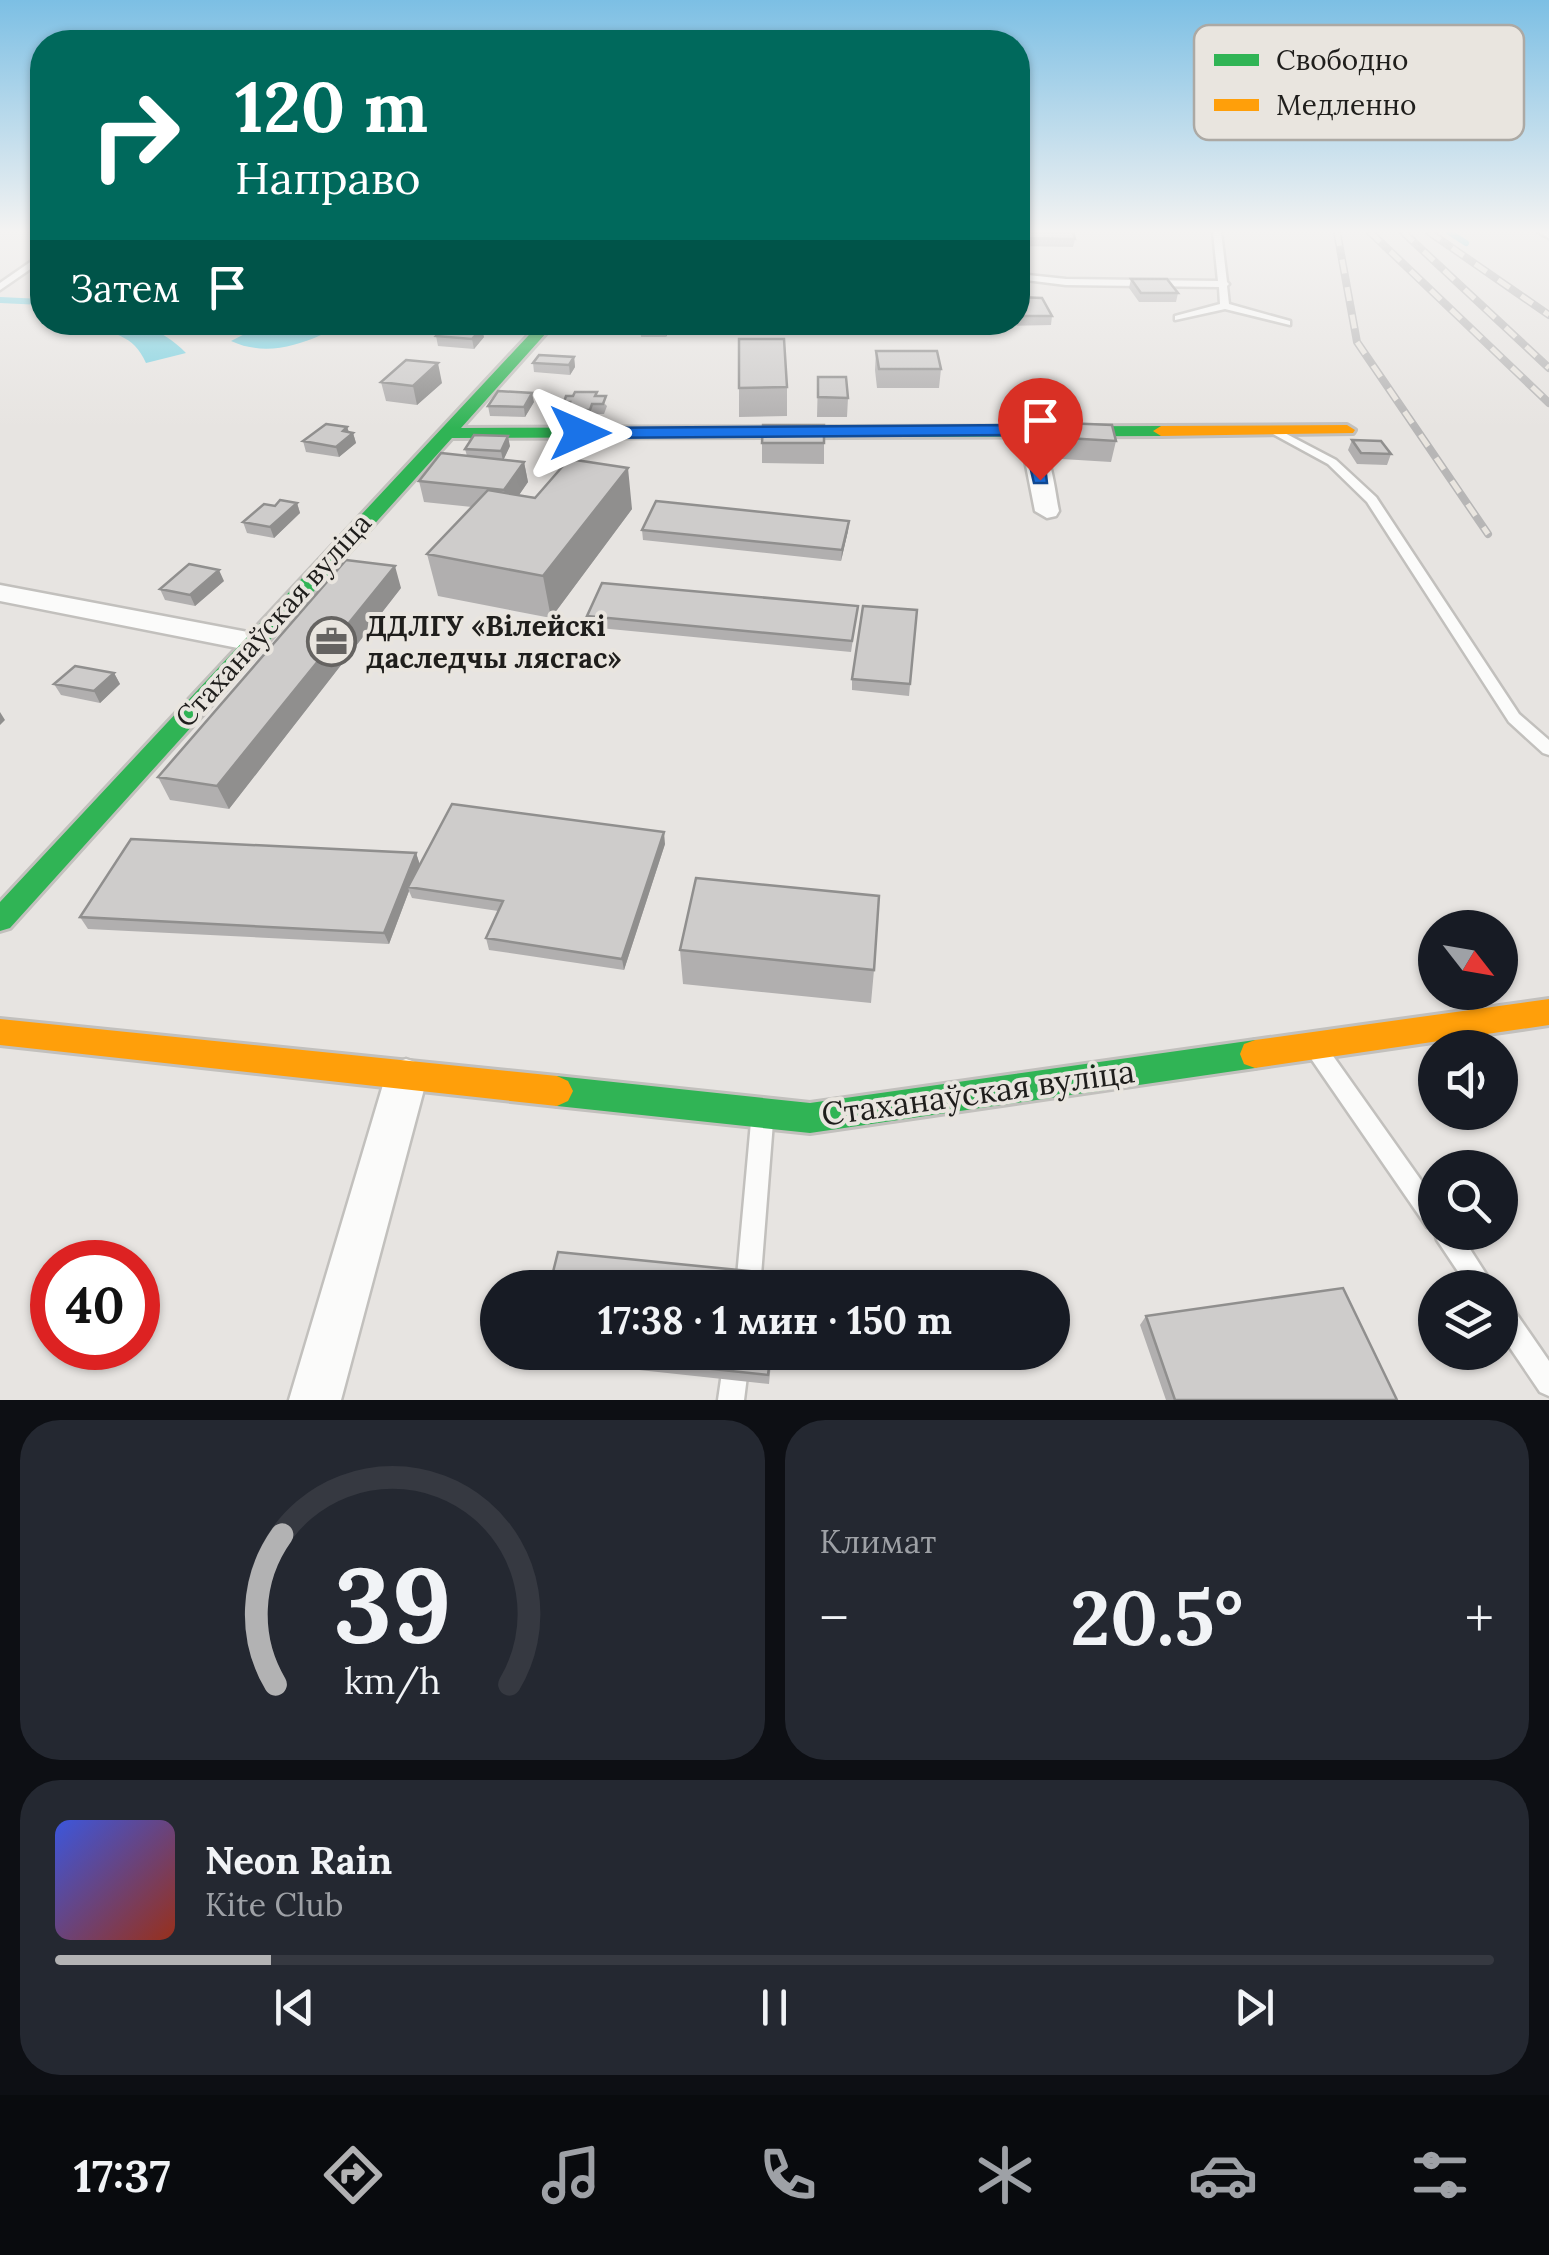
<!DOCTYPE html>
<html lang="ru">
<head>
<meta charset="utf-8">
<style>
	body { margin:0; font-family:Lora,serif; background:#242831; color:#f1f3f6; height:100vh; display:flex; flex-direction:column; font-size:38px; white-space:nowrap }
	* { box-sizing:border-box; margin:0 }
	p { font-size:32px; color:#9ea1a6 }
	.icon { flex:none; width:55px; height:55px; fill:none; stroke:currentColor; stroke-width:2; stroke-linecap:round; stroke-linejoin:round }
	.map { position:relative; height:1400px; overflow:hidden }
	.sheet { display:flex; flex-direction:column; gap:20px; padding:20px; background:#0d0f14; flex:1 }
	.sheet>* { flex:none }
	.hud { position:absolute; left:30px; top:30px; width:1000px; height:305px; border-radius:40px; box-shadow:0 2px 8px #0004; background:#00695c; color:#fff; overflow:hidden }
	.needle { width:65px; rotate:121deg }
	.tools { position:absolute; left:1418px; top:910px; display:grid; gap:20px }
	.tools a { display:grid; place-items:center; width:100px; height:100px; border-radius:50%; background:#171b24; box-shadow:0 2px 8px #0004; font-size:50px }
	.speed { position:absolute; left:30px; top:1240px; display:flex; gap:20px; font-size:50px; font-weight:700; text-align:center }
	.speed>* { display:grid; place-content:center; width:130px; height:130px; border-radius:50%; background:#171b24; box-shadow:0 2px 8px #0004; line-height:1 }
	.speed .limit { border:15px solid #d22; background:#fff; color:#111 }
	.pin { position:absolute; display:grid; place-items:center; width:85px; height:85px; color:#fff; margin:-102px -42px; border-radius:50% 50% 50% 0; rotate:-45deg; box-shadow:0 0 10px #0007 }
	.pin .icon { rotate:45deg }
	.me { position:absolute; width:110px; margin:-55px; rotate:90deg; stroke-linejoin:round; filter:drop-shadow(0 0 8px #0008) }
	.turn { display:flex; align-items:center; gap:35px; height:210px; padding:0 40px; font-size:45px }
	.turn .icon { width:130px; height:130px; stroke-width:2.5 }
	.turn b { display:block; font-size:70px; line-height:85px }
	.then { display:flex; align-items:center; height:95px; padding:0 40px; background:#0003; gap:20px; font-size:38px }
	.big { font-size:75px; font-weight:700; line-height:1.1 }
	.sheet .widget { flex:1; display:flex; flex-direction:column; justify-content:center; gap:15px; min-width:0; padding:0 35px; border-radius:40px; background:#242831 }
	.sheet .dial { align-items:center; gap:0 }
	.dial svg { height:260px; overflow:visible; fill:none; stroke:#363941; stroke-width:7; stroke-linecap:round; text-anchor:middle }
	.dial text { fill:#f1f3f6; stroke:none }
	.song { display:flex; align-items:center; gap:30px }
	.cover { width:120px; height:120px; border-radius:15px; background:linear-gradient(135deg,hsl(230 70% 55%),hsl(10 70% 35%)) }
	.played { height:10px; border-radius:5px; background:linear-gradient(90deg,#b2b2b3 15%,#363941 15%) }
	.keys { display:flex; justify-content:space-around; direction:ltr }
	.heat { display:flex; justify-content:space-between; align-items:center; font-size:55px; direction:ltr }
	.sheet .tiles { flex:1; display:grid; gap:20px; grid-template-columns:1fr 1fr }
	.widget:last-child { grid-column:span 2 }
	.trip { position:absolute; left:480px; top:1270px; width:590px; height:100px; border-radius:50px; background:#171b24; box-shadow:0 2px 8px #0004; font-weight:700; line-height:100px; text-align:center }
	.tab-bar { display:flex; height:160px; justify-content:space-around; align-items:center; background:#090b0e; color:#9ea1a6 }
	.tab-bar .icon { width:70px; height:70px }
	.tab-bar .on { color:#b2b2b3 }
	.tab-bar b { font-size:45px; color:#f1f3f6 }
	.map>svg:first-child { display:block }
	.water { fill:#7ad0df }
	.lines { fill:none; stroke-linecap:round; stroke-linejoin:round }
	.stream { stroke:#7ad0df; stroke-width:6 }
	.lane-casing { stroke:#c2c0bd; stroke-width:5 }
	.street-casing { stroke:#c2c0bd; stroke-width:5 }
	.fast-casing { stroke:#c2c0bd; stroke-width:6 }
	.slow-casing { stroke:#c2c0bd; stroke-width:6 }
	.lane { fill:#fbfbfa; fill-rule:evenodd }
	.street { fill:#fbfbfa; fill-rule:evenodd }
	.fast { fill:#30b455; fill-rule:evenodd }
	.slow { fill:#ff9f0a; fill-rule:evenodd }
	.rail-casing { stroke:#b7b6b6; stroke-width:8 }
	.rail { stroke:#e9e5df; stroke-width:5; stroke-dasharray:14; stroke-linecap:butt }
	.wall { fill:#b1afaf }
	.shaded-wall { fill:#908f8e }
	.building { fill:#cecccb; stroke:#908f8e; stroke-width:2.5 }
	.route { fill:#1a73e8; stroke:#114b97; stroke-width:2.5 }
	.labels { text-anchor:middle; stroke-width:8; stroke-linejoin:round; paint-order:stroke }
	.street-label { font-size:28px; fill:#1f1e1c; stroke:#e9e5df }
	.poi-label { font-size:28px; font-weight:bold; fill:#1f1e1c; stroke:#e9e5df; text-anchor:start }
	.near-street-label { font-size:32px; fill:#1f1e1c; stroke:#e9e5df }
	.key { fill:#e9e5df; stroke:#aca9a4; stroke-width:2.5 }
	.key-label { font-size:28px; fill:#1f1e1c }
</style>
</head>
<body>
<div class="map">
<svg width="1549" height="1400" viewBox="0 0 1549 1400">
	<rect width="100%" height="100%" fill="#e7e4e1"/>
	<!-- water -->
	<path class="water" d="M 87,323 C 128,322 156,322 186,353 L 146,363 C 133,333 112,335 87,323 Z
		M 320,323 L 324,325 L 317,330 L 321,335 C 292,348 261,355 231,341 L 266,323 Z"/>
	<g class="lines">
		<!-- stream -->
		<path class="stream" d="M 1449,232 L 1466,243
			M 0,300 L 42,302"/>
		<defs>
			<path id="lane" d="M 1213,232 L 1221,232 L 1227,282 L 1229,284 L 1227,286 L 1229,304 L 1290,321 L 1290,325 L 1225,309 L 1175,320 L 1175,316 L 1220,304 L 1219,287 L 1066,285 L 1018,279 L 1018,274 L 1066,279 L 1218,281 Z
				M 1538,232 L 1548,232 L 1549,238 Z
				M 39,256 L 42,256 L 42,261 L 0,290 L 0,283 Z
				M 1277,429 L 1336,460 L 1376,497 L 1519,714 L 1549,740 L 1549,755 L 1543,753 L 1509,722 L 1367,502 L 1328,464 L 1273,434 L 1273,430 Z
				M 1319,1044 L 1326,1046 L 1435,1200 L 1435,1232 L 1459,1232 L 1495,1288 L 1469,1288 L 1437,1240 L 1434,1230 L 1427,1227 L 1312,1060 L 1309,1053 L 1312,1046 Z
				M 762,1112 L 770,1115 L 773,1122 L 760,1288 L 736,1288 L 751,1122 L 754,1115 Z
				M 1500,1300 L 1509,1303 L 1549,1361 L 1549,1396 L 1540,1392 L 1500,1333 Z
				M 725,1352 L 750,1352 L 744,1400 L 718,1400 Z"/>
			<path id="street" d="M 1017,423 C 1051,433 1053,482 1059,511 L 1056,516 L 1047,518 L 1035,511 L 1023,450 L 1006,430 Z
				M 0,585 L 253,633 L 263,636 L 267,642 L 263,648 L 253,651 L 0,601 Z
				M 406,1059 L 421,1064 L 427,1078 L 341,1400 L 289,1400 L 385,1078 L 391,1064 Z"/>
			<path id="fast" d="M 541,322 L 556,322 L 461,428 L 1161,426 L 1169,431 L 1161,436 L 452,438 L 10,928 L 0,931 L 0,902 Z
				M 1255,1040 L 1266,1044 L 1270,1054 L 1266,1064 L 1255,1068 L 810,1133 L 557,1106 L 546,1101 L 541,1091 L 546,1081 L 557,1076 L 810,1103 Z"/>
			<path id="slow" d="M 1347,425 L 1355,430 L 1353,433 L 1161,436 L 1153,431 L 1161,426 Z
				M 1549,999 L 1549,1025 L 1255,1068 L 1244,1064 L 1240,1054 L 1244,1044 L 1255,1040 Z
				M 0,1019 L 557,1076 L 568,1081 L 573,1091 L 568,1101 L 557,1106 L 0,1045 Z"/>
		</defs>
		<!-- lane casing -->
		<use href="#lane" class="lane-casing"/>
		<!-- street casing -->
		<use href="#street" class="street-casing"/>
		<!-- fast casing -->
		<use href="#fast" class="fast-casing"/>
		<!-- slow casing -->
		<use href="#slow" class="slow-casing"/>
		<!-- lane -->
		<use href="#lane" class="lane"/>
		<!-- street -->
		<use href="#street" class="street"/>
		<!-- fast -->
		<use href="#fast" class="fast"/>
		<!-- slow -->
		<use href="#slow" class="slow"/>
		<defs>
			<path id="rail" d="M 1337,232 L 1357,342 L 1488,534
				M 1370,232 L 1549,403
				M 1403,232 L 1549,368
				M 1429,232 L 1549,315"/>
		</defs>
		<!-- rail casing -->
		<use href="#rail" class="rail-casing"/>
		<!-- rail -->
		<use href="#rail" class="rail"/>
	</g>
	<!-- wall -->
	<path class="wall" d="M 1018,232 L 1075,239 L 1073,247 L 1018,246 Z
		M 1131,279 L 1178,293 L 1176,302 L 1139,302 L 1129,288 Z
		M 1018,297 L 1052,316 L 1051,325 L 995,326 L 993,322 L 1018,322 Z
		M 437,322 L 494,322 L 490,327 L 438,325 Z
		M 567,322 L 602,322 L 597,331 L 568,330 Z
		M 642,322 L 672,322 L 666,337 L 641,337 L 640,327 Z
		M 436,336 L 484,337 L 474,349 L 438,346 Z
		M 876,351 L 941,369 L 939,388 L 877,388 L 875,370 Z
		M 574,357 L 575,367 L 570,375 L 534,372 L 533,363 Z
		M 818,377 L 848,398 L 847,417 L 817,417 Z
		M 381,382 L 442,383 L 417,405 L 386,401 Z
		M 787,387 L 787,416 L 739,417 L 739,388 Z
		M 597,392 L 597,396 L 607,406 L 604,414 L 594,414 L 591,420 L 569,420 L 568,412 L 565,411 L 564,402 L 573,396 Z
		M 534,402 L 525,417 L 490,416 L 488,406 Z
		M 1064,423 L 1116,441 L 1111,462 L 1062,459 L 1060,443 Z
		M 347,427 L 349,432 L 353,433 L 356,443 L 339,457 L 306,452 L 303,441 Z
		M 1352,440 L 1391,454 L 1387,465 L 1357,464 L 1348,450 Z
		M 762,443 L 824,443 L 824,464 L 762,463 Z
		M 510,446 L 503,460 L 524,462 L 528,482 L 519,495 L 632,509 L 551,618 L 438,596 L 427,554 L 472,507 L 424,502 L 419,481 L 467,456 L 465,449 Z
		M 297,503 L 300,513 L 274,538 L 247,533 L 243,522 L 275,506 Z
		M 849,521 L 848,531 L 841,561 L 643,540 L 642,530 Z
		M 224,581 L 195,606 L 165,600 L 160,589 Z
		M 401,588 L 229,809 L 170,800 L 158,777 Z
		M 858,606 L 851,652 L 589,627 L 587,616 Z
		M 917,610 L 909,696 L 852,690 L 852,679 Z
		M 114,673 L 120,684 L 100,703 L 61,695 L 54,684 Z
		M 665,844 L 624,970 L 489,950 L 486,938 L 498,911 L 412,898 L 409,891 L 389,944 L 88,929 L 80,917 L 416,853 L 420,865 Z
		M 680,950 L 874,970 L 871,1003 L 683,984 Z
		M 1146,1316 L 1397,1400 L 1166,1400 L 1140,1325 Z
		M 536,1352 L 772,1352 L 769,1384 L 538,1359 Z"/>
	<!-- shaded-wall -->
	<path class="shaded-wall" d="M 668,322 L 672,323 L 666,337 L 666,328 Z
		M 482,328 L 484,337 L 474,349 L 472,339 Z
		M 574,357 L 575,367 L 570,375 L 569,365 Z
		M 438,363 L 442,383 L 417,405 L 413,386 Z
		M 532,393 L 534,402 L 525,417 L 524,407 Z
		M 347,427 L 350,435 L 353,433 L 356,443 L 339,457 L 336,447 L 343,431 Z
		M 508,436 L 510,446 L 503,461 L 501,451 Z
		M 524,462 L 528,482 L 508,511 L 504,490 Z
		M 628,468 L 632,509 L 551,618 L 543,576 Z
		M 297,503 L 300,513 L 274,538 L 270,527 Z
		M 849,521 L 848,531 L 841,561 L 842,550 Z
		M 395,566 L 401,588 L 229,809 L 217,786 Z
		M 219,570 L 224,581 L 195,606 L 190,595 Z
		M 114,673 L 120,684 L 100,703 L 94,691 Z
		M 0,712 L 5,720 L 0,725 Z
		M 664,832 L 665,844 L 624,970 L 622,959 Z
		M 416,853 L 420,865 L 408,887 L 409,891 L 389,944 L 384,933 Z"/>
	<!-- building -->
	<path class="building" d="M 1018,232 L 1073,232 L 1075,239 L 1018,238 Z
		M 1131,279 L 1167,279 L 1178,293 L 1141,293 Z
		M 1018,297 L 1042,298 L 1052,316 L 1018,316 Z
		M 642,322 L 668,322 L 666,328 L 640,327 Z
		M 446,325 L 482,328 L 472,339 L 436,336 Z
		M 739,339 L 784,339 L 787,387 L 739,388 Z
		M 876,351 L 937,351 L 941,369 L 879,369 Z
		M 539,355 L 574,357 L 569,365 L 533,363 Z
		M 406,360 L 438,363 L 413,386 L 381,382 Z
		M 818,377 L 846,377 L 848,398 L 818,397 Z
		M 498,391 L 532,393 L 524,407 L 488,406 Z
		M 575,392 L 597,392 L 595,396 L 606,396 L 603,404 L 592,404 L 590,410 L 567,410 L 570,402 L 564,402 L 566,396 L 573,396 Z
		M 1064,423 L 1112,425 L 1116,441 L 1066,438 Z
		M 326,424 L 347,427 L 343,431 L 353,433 L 336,447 L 303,441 Z
		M 763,425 L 824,425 L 824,443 L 762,443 Z
		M 474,435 L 508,436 L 501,451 L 465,449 Z
		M 1352,440 L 1381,441 L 1391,454 L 1361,453 Z
		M 441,453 L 524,462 L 504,490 L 419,481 Z
		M 569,459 L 628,468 L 543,576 L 427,554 L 488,490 L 535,498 Z
		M 280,500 L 297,503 L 270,527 L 243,522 L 264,504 L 275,506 Z
		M 656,501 L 849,521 L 842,550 L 642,530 Z
		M 346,560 L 395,566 L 217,786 L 158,777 Z
		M 189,564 L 219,570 L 190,595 L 160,589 Z
		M 602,583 L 858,606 L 852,641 L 587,616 Z
		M 863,606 L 917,610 L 910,684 L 852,679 Z
		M 75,666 L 114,673 L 94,691 L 54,684 Z
		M 452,804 L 664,832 L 622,959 L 486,938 L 503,901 L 408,887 Z
		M 131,839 L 416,853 L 384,933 L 80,917 Z
		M 696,878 L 879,896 L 874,970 L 680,950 Z
		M 558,1252 L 778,1274 L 777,1288 L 549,1288 Z
		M 1343,1288 L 1397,1400 L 1175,1400 L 1146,1316 Z
		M 553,1352 L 771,1352 L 768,1375 Z"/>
	<!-- sky -->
	<linearGradient id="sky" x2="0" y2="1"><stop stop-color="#7cbfe4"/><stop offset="0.54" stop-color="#f4f3f2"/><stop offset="1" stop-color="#f4f3f2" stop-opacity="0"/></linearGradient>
	<rect width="1549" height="428" fill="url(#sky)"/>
	<!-- route -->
	<path class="route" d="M 1018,425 L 1043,448 L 1047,483 L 1034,483 L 1026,449 L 1013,435 L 580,438 L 572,433 L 580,428 Z"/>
	<!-- icons -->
	<defs>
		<symbol id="office-ring" viewBox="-11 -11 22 22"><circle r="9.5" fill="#e9e5df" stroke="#656361" stroke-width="1.5"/><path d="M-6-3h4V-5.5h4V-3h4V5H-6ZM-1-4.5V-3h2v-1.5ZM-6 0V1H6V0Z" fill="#656361"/></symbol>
	</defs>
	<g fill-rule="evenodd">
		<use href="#office-ring" x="304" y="614" width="55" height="55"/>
	</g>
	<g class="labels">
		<!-- street labels -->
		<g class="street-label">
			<text transform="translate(273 620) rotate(-48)" y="10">Стаханаўская вуліца</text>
		</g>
		<!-- poi labels -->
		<g class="poi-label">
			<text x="366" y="636">ДДЛГУ «Вілейскі<tspan x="366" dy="32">даследчы лясгас»</tspan></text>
		</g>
		<!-- near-street labels -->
		<g class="near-street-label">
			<text transform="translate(978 1093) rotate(-8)" y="11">Стаханаўская вуліца</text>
		</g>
	</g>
	<!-- legend -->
	<rect x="1194" y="25" width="330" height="115" rx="15" class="key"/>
	<rect x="1214" y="54" width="45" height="12" fill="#30b455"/>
	<rect x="1214" y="99" width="45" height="12" fill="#ff9f0a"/>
	<g class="key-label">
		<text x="1276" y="70">Свободно</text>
		<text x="1276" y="115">Медленно</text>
	</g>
</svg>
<div class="tools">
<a><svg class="needle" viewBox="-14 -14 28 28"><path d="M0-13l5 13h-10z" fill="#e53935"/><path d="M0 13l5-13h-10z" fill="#9ea1a6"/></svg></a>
<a><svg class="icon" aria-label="sound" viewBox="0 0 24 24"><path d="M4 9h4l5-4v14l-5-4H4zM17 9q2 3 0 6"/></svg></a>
<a><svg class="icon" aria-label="search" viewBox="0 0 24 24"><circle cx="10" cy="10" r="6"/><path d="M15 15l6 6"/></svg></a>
<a><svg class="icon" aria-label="layers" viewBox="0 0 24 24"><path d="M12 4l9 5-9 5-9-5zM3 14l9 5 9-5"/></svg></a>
</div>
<div class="speed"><div class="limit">40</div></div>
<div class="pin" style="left:1040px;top:480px;background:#d93025"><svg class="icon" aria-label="arrive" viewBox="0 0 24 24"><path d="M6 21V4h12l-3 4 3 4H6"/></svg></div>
<svg class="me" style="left:580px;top:433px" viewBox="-20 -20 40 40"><path d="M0-17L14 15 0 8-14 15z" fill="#1a73e8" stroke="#fff" stroke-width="4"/></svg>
<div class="trip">17:38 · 1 мин · 150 m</div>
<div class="hud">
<div class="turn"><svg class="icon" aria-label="right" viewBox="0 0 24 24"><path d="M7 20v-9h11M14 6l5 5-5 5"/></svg><div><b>120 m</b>Направо</div></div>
<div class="then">Затем<svg class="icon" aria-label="arrive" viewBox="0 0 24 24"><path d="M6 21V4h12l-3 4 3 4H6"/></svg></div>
</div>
</div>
<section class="sheet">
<div class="tiles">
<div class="widget dial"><svg viewBox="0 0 100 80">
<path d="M14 69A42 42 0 1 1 86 69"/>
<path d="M14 69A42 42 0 0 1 16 23" stroke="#b2b2b3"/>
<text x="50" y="56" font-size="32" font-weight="700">39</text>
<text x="50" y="72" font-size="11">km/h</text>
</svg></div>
<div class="widget"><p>Климат</p>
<div class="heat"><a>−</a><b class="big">20.5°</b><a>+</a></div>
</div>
<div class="widget">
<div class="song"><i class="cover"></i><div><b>Neon Rain</b><p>Kite Club</p></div></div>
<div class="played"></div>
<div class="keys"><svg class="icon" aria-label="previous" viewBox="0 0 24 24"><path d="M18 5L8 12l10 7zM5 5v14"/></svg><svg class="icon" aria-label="pause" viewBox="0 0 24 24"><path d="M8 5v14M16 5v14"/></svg><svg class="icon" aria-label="next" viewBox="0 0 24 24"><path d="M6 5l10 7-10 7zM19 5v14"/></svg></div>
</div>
</div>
</section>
<nav class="tab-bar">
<b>17:37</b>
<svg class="icon on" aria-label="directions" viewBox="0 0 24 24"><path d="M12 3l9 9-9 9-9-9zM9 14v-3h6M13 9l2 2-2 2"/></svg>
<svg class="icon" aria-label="music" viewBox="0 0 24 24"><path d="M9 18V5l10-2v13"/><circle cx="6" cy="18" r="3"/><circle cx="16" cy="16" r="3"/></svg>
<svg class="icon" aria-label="phone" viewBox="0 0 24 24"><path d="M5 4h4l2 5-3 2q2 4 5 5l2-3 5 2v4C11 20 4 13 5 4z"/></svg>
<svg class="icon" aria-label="climate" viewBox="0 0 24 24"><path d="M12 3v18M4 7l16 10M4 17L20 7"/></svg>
<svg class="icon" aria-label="car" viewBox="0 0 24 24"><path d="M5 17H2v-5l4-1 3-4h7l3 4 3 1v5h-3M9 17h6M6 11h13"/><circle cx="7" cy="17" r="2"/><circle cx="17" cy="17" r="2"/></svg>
<svg class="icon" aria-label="filters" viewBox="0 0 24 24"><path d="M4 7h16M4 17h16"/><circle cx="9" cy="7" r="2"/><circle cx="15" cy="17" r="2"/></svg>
</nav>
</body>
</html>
